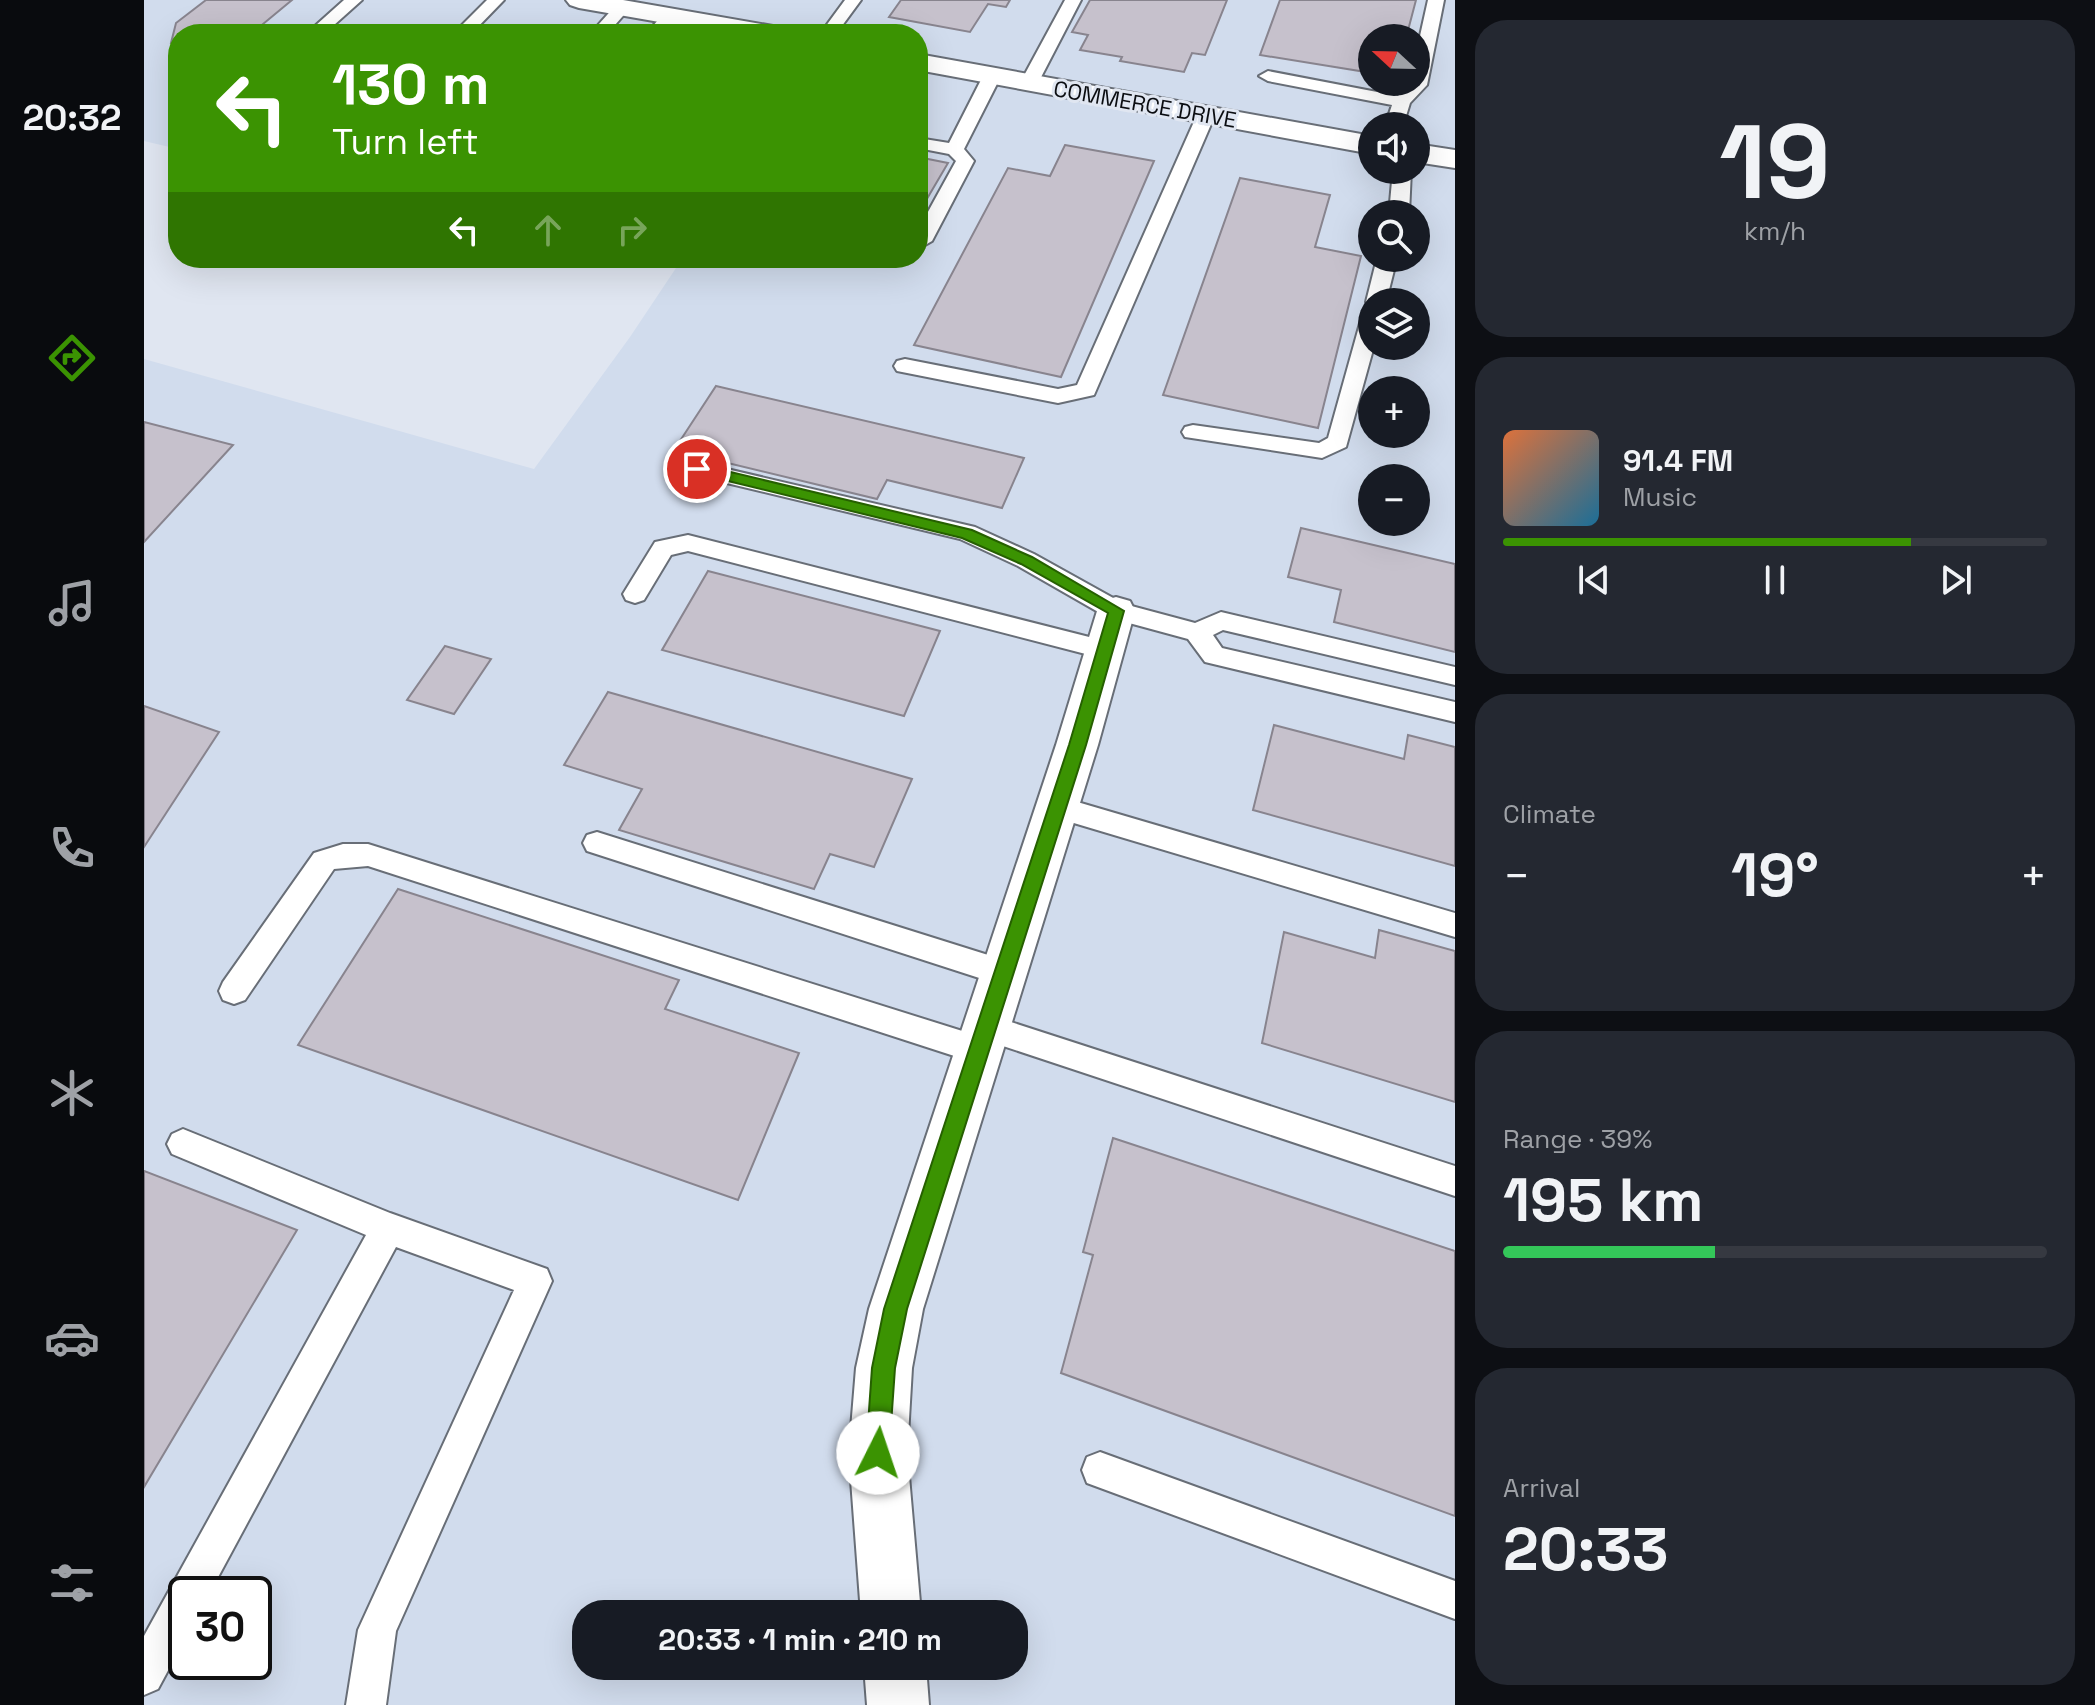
<!DOCTYPE html>
<html lang="en">
<head>
<meta charset="utf-8">
<style>
	body { margin:0; font-family:"Space Grotesk",sans-serif; background:#242831; color:#f1f3f6; height:100vh; display:flex; flex-direction:column; font-size:30px; white-space:nowrap }
	* { box-sizing:border-box; margin:0 }
	p { font-size:26px; color:#9ea1a6 }
	.icon { flex:none; width:44px; height:44px; fill:none; stroke:currentColor; stroke-width:2; stroke-linecap:round; stroke-linejoin:round }
	.map { position:relative; flex:1; overflow:hidden }
	.drawer { display:flex; flex-direction:column; gap:20px; padding:20px; background:#0d0f14; width:640px }
	.drawer>* { flex:none }
	.guide { position:absolute; left:24px; top:24px; width:760px; height:244px; border-radius:32px; box-shadow:0 8px 32px #0002; background:#3b9302; color:#fff; overflow:hidden }
	.needle { width:52px; rotate:292deg }
	.fabs { position:absolute; left:1214px; top:24px; display:grid; gap:16px }
	.fabs a { display:grid; place-items:center; width:72px; height:72px; border-radius:50%; background:#171b24; box-shadow:0 8px 32px #0002; font-size:40px }
	.speed { position:absolute; left:24px; top:1576px; display:flex; gap:16px; font-size:40px; font-weight:700; text-align:center }
	.speed>* { display:grid; place-content:center; width:104px; height:104px; border-radius:50%; background:#171b24; box-shadow:0 8px 32px #0002; line-height:1 }
	.speed .limit { border:4px solid #111; border-radius:12px; background:#fff; color:#111 }
	.pin { position:absolute; display:grid; place-items:center; width:68px; height:68px; color:#fff; margin:-34px; border:4px solid #fff; border-radius:50%; box-shadow:0 2px 8px #0007 }
	.me { position:absolute; width:88px; margin:-44px; rotate:4deg; stroke-linejoin:round; filter:drop-shadow(0 0 6px #0008) }
	.turn { display:flex; align-items:center; gap:28px; height:168px; padding:0 32px; font-size:36px }
	.turn .icon { width:104px; height:104px; stroke-width:2.5 }
	.turn b { display:block; font-size:56px; line-height:68px }
	.lanes { display:flex; align-items:center; height:76px; padding:0 32px; background:#0003; justify-content:center; gap:40px; direction:ltr }
	.lanes .off { opacity:.35 }
	.big { font-size:60px; font-weight:700; line-height:1.1 }
	.drawer .tile { flex:1; display:flex; flex-direction:column; justify-content:center; gap:12px; min-width:0; padding:0 28px; border-radius:32px; background:#242831 }
	.drawer .dial { align-items:center; gap:0 }
	.dial b { font-size:104px; line-height:1 }
	.song { display:flex; align-items:center; gap:24px }
	.cover { width:96px; height:96px; border-radius:12px; background:linear-gradient(135deg,hsl(20 70% 55%),hsl(200 70% 35%)) }
	.played { height:8px; border-radius:4px; background:linear-gradient(90deg,#3b9302 75%,#363941 75%) }
	.keys { display:flex; justify-content:space-around; direction:ltr }
	.heat { display:flex; justify-content:space-between; align-items:center; font-size:44px; direction:ltr }
	.charge { height:12px; border-radius:6px; background:linear-gradient(90deg,#34c759 39%,#363941 0) }
	.trip { position:absolute; left:428px; top:1600px; width:456px; height:80px; border-radius:32px; background:#171b24; box-shadow:0 8px 32px #0002; font-weight:700; line-height:80px; text-align:center }
	main { display:flex; flex:1; min-height:0 }
	.tab-bar { display:flex; flex-direction:column; width:144px; justify-content:space-around; align-items:center; background:#090b0e; color:#9ea1a6 }
	.tab-bar .icon { width:56px; height:56px }
	.tab-bar .current { color:#3b9302 }
	.tab-bar b { font-size:36px; color:#f1f3f6 }
	.map>svg:first-child { display:block }
	.built { fill:#d1dced; fill-rule:evenodd }
	.building { fill:#c6c1cc; stroke:#88848e; stroke-width:2 }
	.lines { fill:none; stroke-linecap:round; stroke-linejoin:round }
	.lane-casing { stroke:#686e77; stroke-width:4 }
	.street-casing { stroke:#686e77; stroke-width:4 }
	.lane { fill:#fff; fill-rule:evenodd }
	.street { fill:#fff; fill-rule:evenodd }
	.route { fill:#3b9302; stroke:#266001; stroke-width:2 }
	.labels { text-anchor:middle; stroke-width:6; stroke-linejoin:round; paint-order:stroke }
	.far-street-label { font-size:22px; fill:#0b0d11; stroke:#e0e6f1 }
</style>
</head>
<body>
<main>
<nav class="tab-bar">
<b>20:32</b>
<svg class="icon current" aria-label="directions" viewBox="0 0 24 24"><path d="M12 3l9 9-9 9-9-9zM9 14v-3h6M13 9l2 2-2 2"/></svg>
<svg class="icon" aria-label="music" viewBox="0 0 24 24"><path d="M9 18V5l10-2v13"/><circle cx="6" cy="18" r="3"/><circle cx="16" cy="16" r="3"/></svg>
<svg class="icon" aria-label="phone" viewBox="0 0 24 24"><path d="M5 4h4l2 5-3 2q2 4 5 5l2-3 5 2v4C11 20 4 13 5 4z"/></svg>
<svg class="icon" aria-label="climate" viewBox="0 0 24 24"><path d="M12 3v18M4 7l16 10M4 17L20 7"/></svg>
<svg class="icon" aria-label="car" viewBox="0 0 24 24"><path d="M5 17H2v-5l4-1 3-4h7l3 4 3 1v5h-3M9 17h6M6 11h13"/><circle cx="7" cy="17" r="2"/><circle cx="17" cy="17" r="2"/></svg>
<svg class="icon" aria-label="filters" viewBox="0 0 24 24"><path d="M4 7h16M4 17h16"/><circle cx="9" cy="7" r="2"/><circle cx="15" cy="17" r="2"/></svg>
</nav>
<div class="map">
<svg width="1311" height="1705" viewBox="0 0 1311 1705">
	<rect width="100%" height="100%" fill="#e0e6f1"/>
	<!-- built -->
	<path class="built" d="M 0,0 L 1311,0 L 1311,1705 L 0,1705 L 0,359 L 390,469 L 486,337 L 536,262 L 523,258 L 774,258 L 774,34 L 34,34 L 34,149 L 0,141 ZM 1228,38 L 1272,38 L 1272,82 L 1228,82 ZM 1228,126 L 1272,126 L 1272,170 L 1228,170 ZM 1228,214 L 1272,214 L 1272,258 L 1228,258 ZM 1228,302 L 1272,302 L 1272,346 L 1228,346 ZM 1228,390 L 1272,390 L 1272,434 L 1228,434 ZM 1228,478 L 1272,478 L 1272,522 L 1228,522 ZM 42,1594 L 110,1594 L 110,1662 L 42,1662 ZM 442,1614 L 870,1614 L 870,1666 L 442,1666 Z"/>
	<!-- building -->
	<path class="building" d="M 62,0 L 148,0 L 107,34 L 34,34 L 34,44 L 27,43 L 32,23 Z
		M 757,0 L 866,0 L 862,7 L 844,4 L 826,32 L 745,17 Z
		M 946,0 L 1083,0 L 1061,55 L 1048,53 L 1040,72 L 976,61 L 978,57 L 936,50 L 944,35 L 928,32 Z
		M 1136,0 L 1272,0 L 1262,38 L 1228,38 L 1228,73 L 1116,55 Z
		M 921,145 L 1010,161 L 917,377 L 770,345 L 864,168 L 906,176 Z
		M 774,157 L 804,163 L 774,214 Z
		M 1096,178 L 1186,195 L 1171,247 L 1217,256 L 1174,428 L 1019,395 Z
		M 572,386 L 880,458 L 858,508 L 743,480 L 733,499 L 530,450 Z
		M 0,422 L 89,445 L 0,542 Z
		M 1157,528 L 1311,564 L 1311,652 L 1190,622 L 1197,590 L 1144,577 Z
		M 564,571 L 796,631 L 760,716 L 518,650 Z
		M 301,646 L 347,659 L 310,714 L 263,700 Z
		M 464,692 L 768,779 L 730,867 L 686,854 L 670,889 L 475,830 L 498,789 L 420,765 Z
		M 0,706 L 75,732 L 0,847 Z
		M 1130,725 L 1260,759 L 1264,735 L 1311,747 L 1311,866 L 1109,810 Z
		M 254,889 L 535,980 L 521,1009 L 655,1053 L 594,1200 L 154,1045 Z
		M 1235,930 L 1311,951 L 1311,1102 L 1118,1043 L 1140,932 L 1231,958 Z
		M 969,1138 L 1311,1251 L 1311,1516 L 917,1373 L 949,1255 L 939,1252 Z
		M 0,1171 L 153,1230 L 0,1487 Z"/>
	<g class="lines">
		<defs>
			<path id="lane" d="M 200,0 L 218,0 L 180,34 L 162,34 Z
				M 343,0 L 360,0 L 327,34 L 309,34 Z
				M 701,0 L 717,0 L 692,34 L 676,34 Z
				M 921,0 L 937,0 L 894,83 L 891,87 L 879,87 L 876,83 Z
				M 1284,0 L 1300,0 L 1283,85 L 1266,103 L 1259,126 L 1241,126 L 1248,105 L 1124,81 L 1115,76 L 1124,71 L 1254,96 L 1266,82 L 1272,82 L 1272,54 Z
				M 478,3 L 486,8 L 463,34 L 446,34 L 472,5 Z
				M 526,11 L 534,16 L 519,34 L 502,34 L 520,13 Z
				M 848,71 L 857,76 L 820,149 L 830,161 L 788,241 L 774,249 L 774,230 L 812,161 L 805,154 L 774,148 L 774,138 L 805,143 L 839,76 Z
				M 1062,110 L 1071,115 L 950,395 L 914,403 L 753,371 L 750,366 L 753,361 L 761,359 L 914,389 L 933,385 L 1053,115 Z
				M 1249,170 L 1267,170 L 1265,214 L 1245,214 Z
				M 1233,258 L 1253,258 L 1242,302 L 1228,302 L 1228,307 L 1222,302 Z
				M 1228,310 L 1230,346 L 1202,447 L 1178,458 L 1041,437 L 1038,432 L 1041,427 L 1049,425 L 1175,443 L 1184,438 L 1218,316 Z
				M 553,462 L 831,527 L 890,554 L 980,604 L 1051,623 L 1077,612 L 1311,667 L 1311,685 L 1079,630 L 1069,635 L 1078,648 L 1311,702 L 1311,722 L 1061,662 L 1044,639 L 963,617 L 874,566 L 816,539 L 545,474 L 542,469 L 545,464 Z
				M 544,535 L 961,641 L 970,644 L 974,650 L 970,656 L 961,659 L 544,551 L 527,555 L 500,600 L 491,603 L 482,600 L 479,594 L 511,542 Z
				M 913,796 L 1311,913 L 1311,937 L 903,815 L 899,807 L 903,799 Z
				M 453,832 L 860,960 L 870,964 L 875,973 L 870,982 L 860,986 L 443,851 L 439,843 L 443,835 Z
				M 199,844 L 224,844 L 831,1035 L 827,1027 L 831,1018 L 842,1014 L 1311,1166 L 1311,1196 L 847,1042 L 850,1050 L 846,1060 L 835,1064 L 224,866 L 190,869 L 101,1000 L 90,1004 L 79,1000 L 75,991 L 79,982 L 170,853 Z
				M 39,1129 L 246,1213 L 403,1269 L 408,1281 L 252,1631 L 242,1705 L 202,1705 L 214,1630 L 370,1290 L 252,1247 L 65,1594 L 42,1594 L 42,1637 L 14,1689 L 0,1695 L 0,1636 L 222,1235 L 28,1154 L 23,1144 L 28,1134 Z
				M 956,1452 L 1311,1581 L 1311,1619 L 943,1483 L 938,1470 L 943,1457 Z"/>
			<path id="street" d="M 422,0 L 479,0 L 629,26 L 638,28 L 642,34 L 584,34 L 435,8 L 426,5 Z
				M 774,54 L 1228,136 L 1228,154 L 774,70 Z
				M 1272,144 L 1311,150 L 1311,168 L 1272,162 Z
				M 972,597 L 986,601 L 991,611 L 954,745 L 779,1309 L 768,1368 L 763,1453 L 777,1614 L 717,1614 L 705,1453 L 712,1368 L 725,1309 L 912,745 L 953,611 L 958,601 Z
				M 720,1666 L 782,1666 L 785,1705 L 723,1705 Z"/>
		</defs>
		<!-- lane casing -->
		<use href="#lane" class="lane-casing"/>
		<!-- street casing -->
		<use href="#street" class="street-casing"/>
		<!-- lane -->
		<use href="#lane" class="lane"/>
		<!-- street -->
		<use href="#street" class="street"/>
	</g>
	<!-- route -->
	<path class="route" d="M 553,464 L 828,530 L 888,557 L 980,611 L 942,745 L 763,1309 L 751,1368 L 745,1453 L 742,1461 L 734,1464 L 725,1461 L 722,1453 L 728,1368 L 740,1309 L 925,745 L 964,613 L 877,564 L 818,538 L 547,472 L 545,469 Z"/>
	<g class="labels">
		<!-- far-street labels -->
		<g class="far-street-label">
			<text transform="translate(1001 104) rotate(10)" y="8">COMMERCE DRIVE</text>
		</g>
	</g>
</svg>
<div class="fabs">
<a><svg class="needle" viewBox="-14 -14 28 28"><path d="M0-13l5 13h-10z" fill="#e53935"/><path d="M0 13l5-13h-10z" fill="#9ea1a6"/></svg></a>
<a><svg class="icon" aria-label="sound" viewBox="0 0 24 24"><path d="M4 9h4l5-4v14l-5-4H4zM17 9q2 3 0 6"/></svg></a>
<a><svg class="icon" aria-label="search" viewBox="0 0 24 24"><circle cx="10" cy="10" r="6"/><path d="M15 15l6 6"/></svg></a>
<a><svg class="icon" aria-label="layers" viewBox="0 0 24 24"><path d="M12 4l9 5-9 5-9-5zM3 14l9 5 9-5"/></svg></a>
<a>+</a>
<a>−</a>
</div>
<div class="speed"><div class="limit">30</div></div>
<div class="pin" style="left:553px;top:469px;background:#d93025"><svg class="icon" aria-label="arrive" viewBox="0 0 24 24"><path d="M6 21V4h12l-3 4 3 4H6"/></svg></div>
<svg class="me" style="left:734px;top:1453px" viewBox="-20 -20 40 40"><circle r="19" fill="#fff"/><path d="M0-13L10 11 0 6-10 11z" fill="#3b9302"/></svg>
<div class="trip">20:33 · 1 min · 210 m</div>
<div class="guide">
<div class="turn"><svg class="icon" aria-label="left" viewBox="0 0 24 24"><path d="M17 20v-9H6M10 6l-5 5 5 5"/></svg><div><b>130 m</b>Turn left</div></div>
<div class="lanes"><svg class="icon" aria-label="left" viewBox="0 0 24 24"><path d="M17 20v-9H6M10 6l-5 5 5 5"/></svg><svg class="icon off" aria-label="ahead" viewBox="0 0 24 24"><path d="M12 20V5M6 11l6-6 6 6"/></svg><svg class="icon off" aria-label="right" viewBox="0 0 24 24"><path d="M7 20v-9h11M14 6l5 5-5 5"/></svg></div>
</div>
</div>
<section class="drawer">
<div class="tile dial"><b>19</b><p>km/h</p></div>
<div class="tile">
<div class="song"><i class="cover"></i><div><b>91.4 FM</b><p>Music</p></div></div>
<div class="played"></div>
<div class="keys"><svg class="icon" aria-label="previous" viewBox="0 0 24 24"><path d="M18 5L8 12l10 7zM5 5v14"/></svg><svg class="icon" aria-label="pause" viewBox="0 0 24 24"><path d="M8 5v14M16 5v14"/></svg><svg class="icon" aria-label="next" viewBox="0 0 24 24"><path d="M6 5l10 7-10 7zM19 5v14"/></svg></div>
</div>
<div class="tile"><p>Climate</p>
<div class="heat"><a>−</a><b class="big">19°</b><a>+</a></div>
</div>
<div class="tile"><p>Range · 39%</p><b class="big">195 km</b><div class="charge"></div></div>
<div class="tile"><p>Arrival</p><b class="big">20:33</b></div>
</section>
</main>
</body>
</html>
